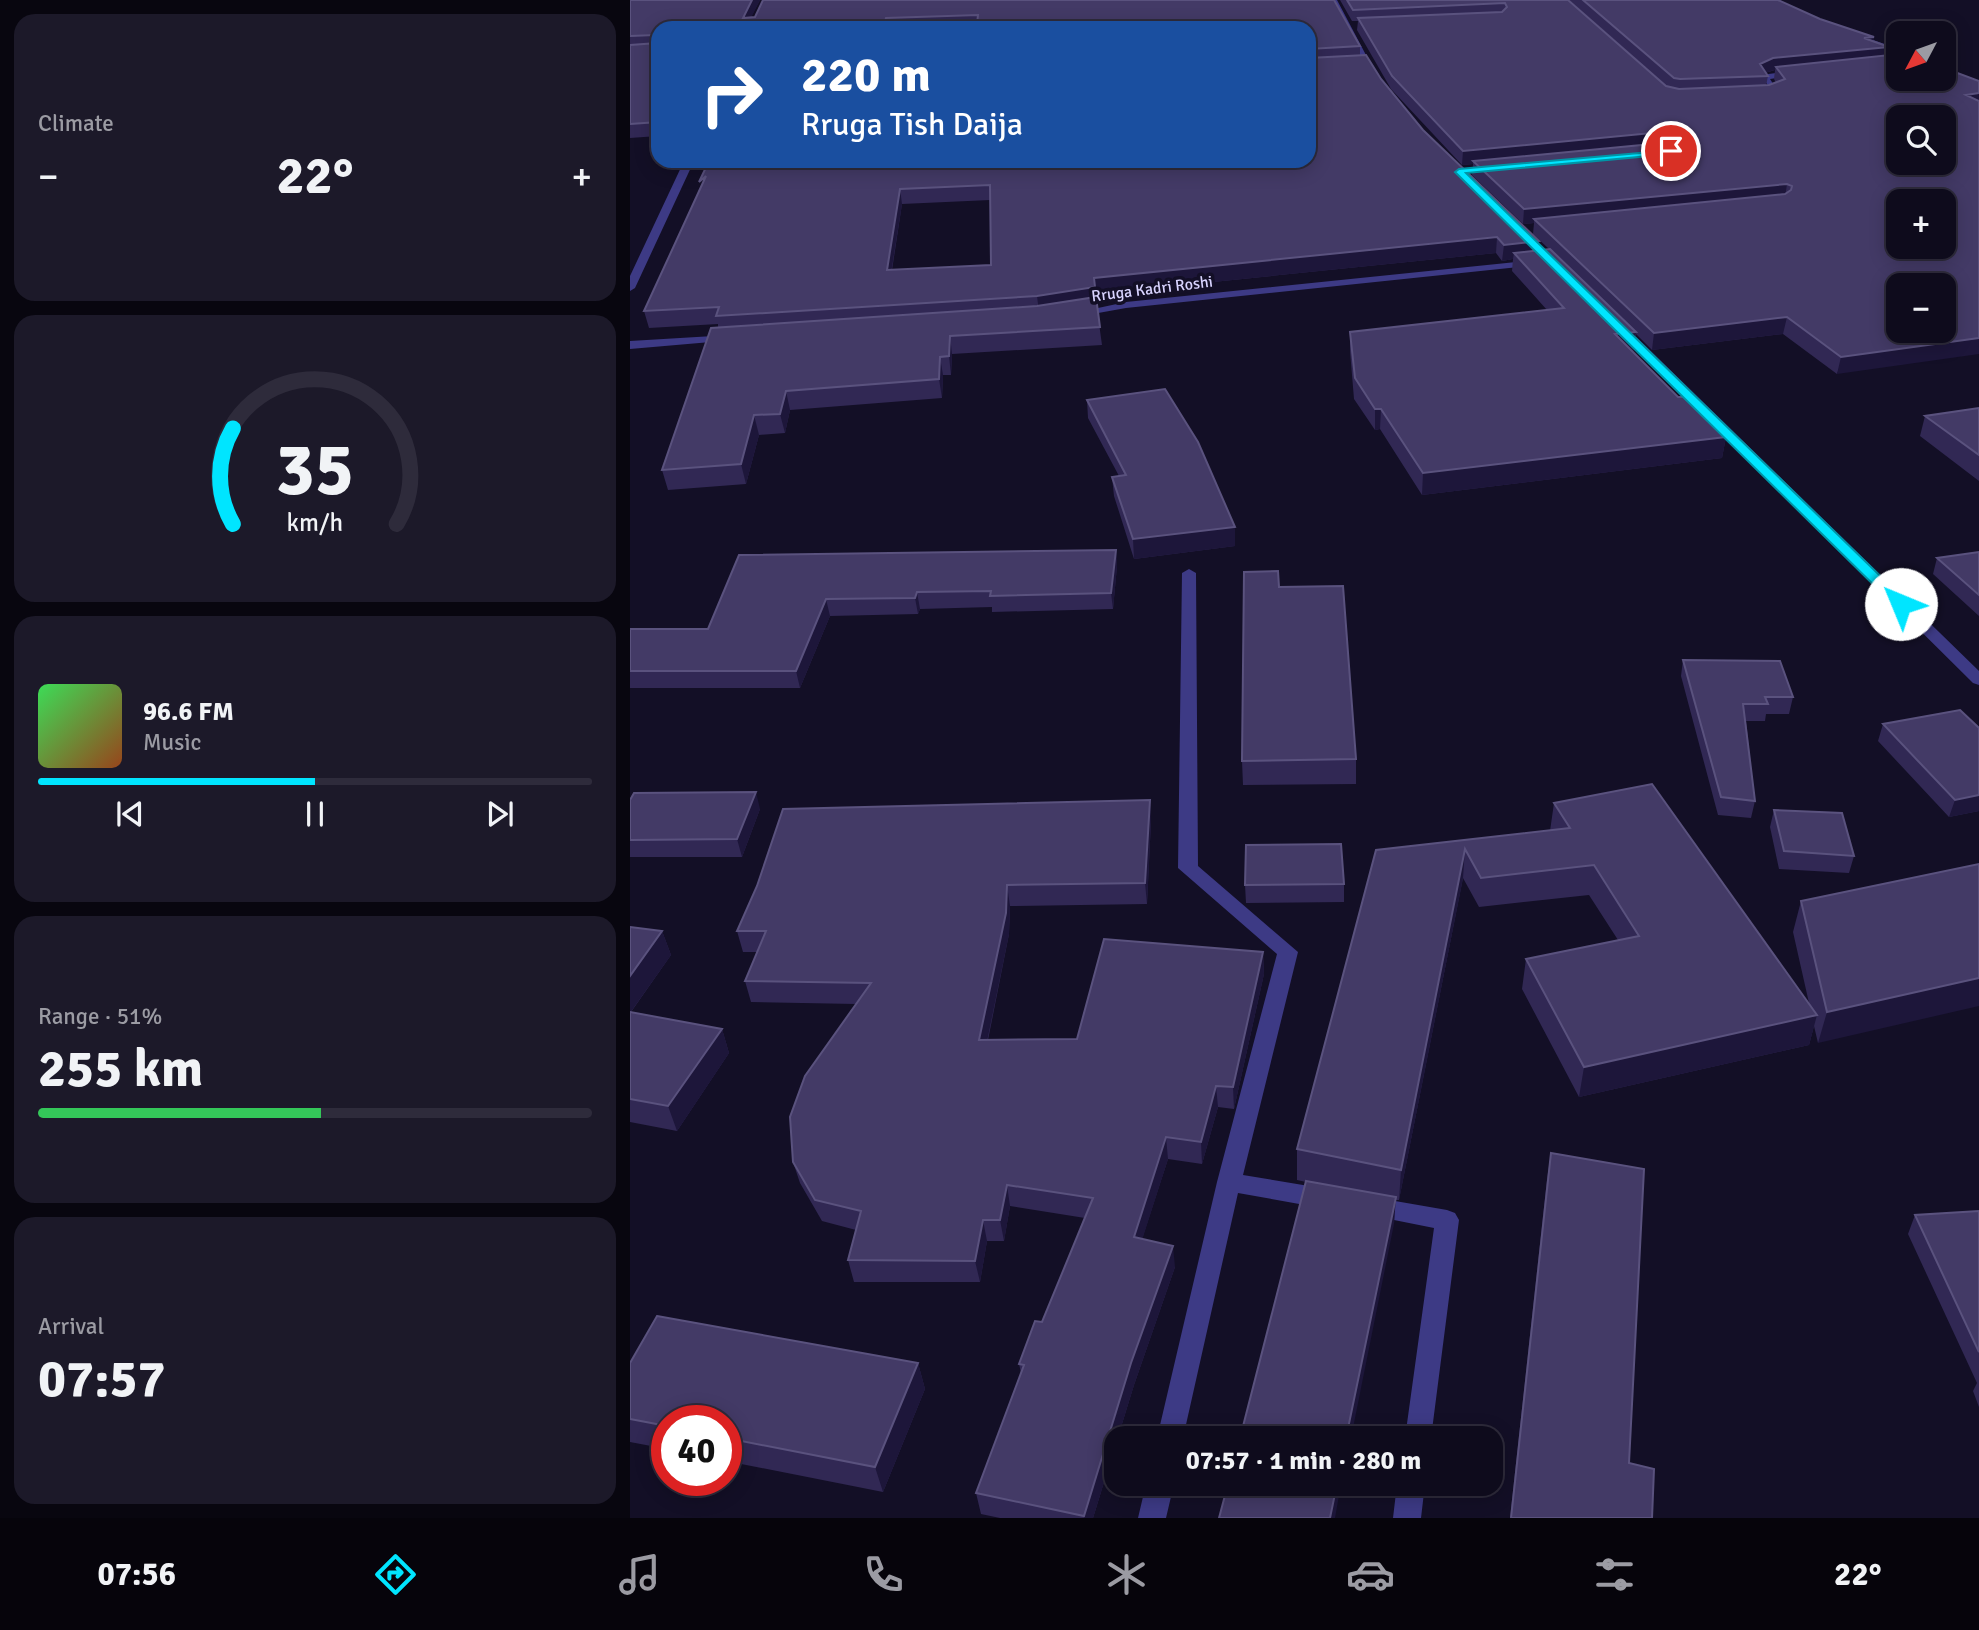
<!DOCTYPE html>
<html lang="en">
<head>
<meta charset="utf-8">
<style>
	body { margin:0; font-family:Signika,sans-serif; background:#1c1929; color:#f1f3f6; height:100vh; display:flex; flex-direction:column; font-size:26px; white-space:nowrap }
	* { box-sizing:border-box; margin:0 }
	p { font-size:23px; color:#9b9ba3 }
	.icon { flex:none; width:38px; height:38px; fill:none; stroke:currentColor; stroke-width:2; stroke-linecap:round; stroke-linejoin:round }
	.map { position:relative; flex:1; overflow:hidden }
	.details { display:flex; flex-direction:column; gap:14px; padding:14px; background:#08060f; width:630px }
	.details>* { flex:none }
	.top-card { position:absolute; left:21px; top:21px; width:665px; height:147px; border-radius:21px; box-shadow:0 4px 18px #0003,0 0 0 2px #2e2b3b; background:#1a4fa0; color:#fff; overflow:hidden }
	.needle { width:46px; rotate:229deg }
	.controls { position:absolute; left:1256px; top:21px; display:grid; gap:14px }
	.controls a { display:grid; place-items:center; width:70px; height:70px; border-radius:14px; background:#0e0b1c; box-shadow:0 4px 18px #0003,0 0 0 2px #2e2b3b; font-size:35px }
	.speed { position:absolute; left:21px; top:1405px; display:flex; gap:14px; font-size:35px; font-weight:700; text-align:center }
	.speed>* { display:grid; place-content:center; width:91px; height:91px; border-radius:50%; background:#0e0b1c; box-shadow:0 4px 18px #0003,0 0 0 2px #2e2b3b; line-height:1 }
	.speed .limit { border:10px solid #d22; background:#fff; color:#111 }
	.pin { position:absolute; display:grid; place-items:center; width:60px; height:60px; color:#fff; margin:-30px; border:4px solid #fff; border-radius:50%; box-shadow:0 2px 7px #0007 }
	.me { position:absolute; width:77px; margin:-38px; rotate:315deg; stroke-linejoin:round; filter:drop-shadow(0 0 5px #0008) }
	.turn { display:flex; align-items:center; gap:24px; height:147px; padding:0 35px; font-size:32px }
	.turn .icon { width:91px; height:91px; stroke-width:2.5 }
	.turn b { display:block; font-size:49px; line-height:60px }
	.big { font-size:52px; font-weight:700; line-height:1.1 }
	.details .widget { flex:1; display:flex; flex-direction:column; justify-content:center; gap:10px; min-width:0; padding:0 24px; border-radius:21px; background:#1c1929 }
	.details .dial { align-items:center; gap:0 }
	.dial svg { height:182px; overflow:visible; fill:none; stroke:#2e2b3b; stroke-width:7; stroke-linecap:round; text-anchor:middle }
	.dial text { fill:#f1f3f6; stroke:none }
	.song { display:flex; align-items:center; gap:21px }
	.cover { width:84px; height:84px; border-radius:10px; background:linear-gradient(135deg,hsl(130 70% 55%),hsl(20 70% 35%)) }
	.played { height:7px; border-radius:4px; background:linear-gradient(90deg,#00e5ff 50%,#2e2b3b 50%) }
	.keys { display:flex; justify-content:space-around; direction:ltr }
	.heat { display:flex; justify-content:space-between; align-items:center; font-size:38px; direction:ltr }
	.charge { height:10px; border-radius:5px; background:linear-gradient(90deg,#34c759 51%,#2e2b3b 0) }
	.trip { position:absolute; left:474px; top:1426px; width:399px; height:70px; border-radius:21px; background:#0e0b1c; box-shadow:0 4px 18px #0003,0 0 0 2px #2e2b3b; font-weight:700; line-height:70px; text-align:center }
	.tabs { display:flex; height:112px; justify-content:space-around; align-items:center; background:#06040b; color:#9b9ba3 }
	.tabs .icon { width:49px; height:49px }
	.tabs .on { color:#00e5ff }
	.tabs b { font-size:32px; color:#f1f3f6 }
	main { display:flex; flex:1; min-height:0 }
	.map>svg:first-child { display:block }
	.lines { fill:none; stroke-linecap:round; stroke-linejoin:round }
	.minor { fill:#3d3a85; fill-rule:evenodd }
	.wall { fill:#312854; fill-rule:evenodd }
	.shaded-wall { fill:#1d163a }
	.building { fill:#433a66; stroke:#5a527e; stroke-width:2; fill-rule:evenodd }
	.route { fill:#00e5ff; stroke:#0095a6; stroke-width:2 }
	.labels { text-anchor:middle; stroke-width:7; stroke-linejoin:round; paint-order:stroke }
	.far-street-label { font-size:16px; fill:#d9d4ff; stroke:#130f26 }
</style>
</head>
<body>
<main>
<section class="details">
<div class="widget"><p>Climate</p>
<div class="heat"><a>−</a><b class="big">22°</b><a>+</a></div>
</div>
<div class="widget dial"><svg viewBox="0 0 100 80">
<path d="M14 69A42 42 0 1 1 86 69"/>
<path d="M14 69A42 42 0 0 1 14 27" stroke="#00e5ff"/>
<text x="50" y="56" font-size="32" font-weight="700">35</text>
<text x="50" y="72" font-size="11">km/h</text>
</svg></div>
<div class="widget">
<div class="song"><i class="cover"></i><div><b>96.6 FM</b><p>Music</p></div></div>
<div class="played"></div>
<div class="keys"><svg class="icon" aria-label="previous" viewBox="0 0 24 24"><path d="M18 5L8 12l10 7zM5 5v14"/></svg><svg class="icon" aria-label="pause" viewBox="0 0 24 24"><path d="M8 5v14M16 5v14"/></svg><svg class="icon" aria-label="next" viewBox="0 0 24 24"><path d="M6 5l10 7-10 7zM19 5v14"/></svg></div>
</div>
<div class="widget"><p>Range · 51%</p><b class="big">255 km</b><div class="charge"></div></div>
<div class="widget"><p>Arrival</p><b class="big">07:57</b></div>
</section>
<div class="map">
<svg width="1349" height="1518" viewBox="0 0 1349 1518">
	<rect width="100%" height="100%" fill="#130f26"/>
	<g class="lines">
		<!-- minor -->
		<path class="minor" d="M 701,0 L 707,0 L 747,76 L 740,74 Z
			M 1220,32 L 1269,49 L 1269,54 L 1217,36 Z
			M 1168,70 L 1171,74 L 1140,79 L 1149,93 L 1134,96 L 1130,94 L 1141,90 L 1131,75 Z
			M 54,161 L 64,161 L 5,288 L 0,291 L 0,276 Z
			M 905,260 L 910,263 L 909,265 L 496,308 L 446,317 L 440,314 L 496,302 Z
			M 986,325 L 994,325 L 1349,671 L 1349,685 L 1343,683 L 986,329 Z
			M 100,335 L 106,338 L 104,340 L 0,349 L 0,341 Z
			M 559,569 L 566,573 L 568,866 L 668,952 L 613,1175 L 697,1189 L 705,1192 L 709,1199 L 705,1206 L 697,1209 L 608,1193 L 553,1438 L 527,1438 L 587,1182 L 647,954 L 548,868 L 552,573 Z
			M 742,1197 L 817,1210 L 825,1213 L 829,1220 L 801,1438 L 775,1438 L 804,1228 L 734,1214 L 730,1207 L 734,1200 Z
			M 516,1484 L 544,1484 L 536,1518 L 508,1518 Z
			M 767,1484 L 795,1484 L 791,1518 L 763,1518 Z"/>
	</g>
	<!-- wall -->
	<path class="wall" d="M 0,0 L 130,0 L 121,17 L 704,0 L 730,46 L 730,55 L 751,79 L 793,130 L 908,251 L 919,249 L 903,234 L 904,223 L 893,224 L 842,175 L 843,164 L 832,165 L 761,89 L 727,30 L 728,21 L 722,21 L 710,0 L 938,0 L 1038,87 L 939,0 L 1148,0 L 1190,19 L 1244,37 L 1243,41 L 1257,55 L 1314,79 L 1207,374 L 1153,334 L 1022,350 L 1006,334 L 1003,352 L 1002,352 L 1048,397 L 1096,437 L 1092,458 L 792,495 L 750,429 L 745,430 L 724,399 L 720,351 L 720,332 L 917,310 L 882,271 L 883,259 L 872,261 L 866,253 L 465,294 L 472,345 L 322,354 L 321,375 L 313,375 L 312,398 L 160,410 L 155,433 L 129,435 L 116,484 L 38,490 L 32,470 L 88,327 L 88,324 L 19,328 L 14,311 L 70,188 L 679,161 L 679,28 L 348,28 L 348,27 L 320,28 L 28,28 L 28,136 L 0,138 ZM 1145,70 L 1144,79 L 1146,83 L 1136,86 L 1138,76 L 1135,73 ZM 360,200 L 361,265 L 262,270 L 272,204 Z
		M 457,400 L 605,546 L 504,559 L 484,496 L 482,477 L 489,476 L 458,418 Z
		M 1349,408 L 1349,481 L 1290,436 L 1295,416 Z
		M 486,550 L 487,566 L 483,609 L 362,612 L 362,607 L 290,609 L 288,614 L 200,616 L 170,688 L 0,688 L 0,629 L 78,629 L 109,555 Z
		M 1349,552 L 1349,616 L 1303,574 L 1307,558 Z
		M 649,587 L 726,759 L 726,784 L 613,785 L 612,761 Z
		M 1053,660 L 1163,697 L 1159,714 L 1136,714 L 1135,721 L 1116,721 L 1125,801 L 1121,818 L 1088,815 L 1051,676 Z
		M 1253,724 L 1349,728 L 1349,811 L 1319,817 L 1248,741 Z
		M 0,800 L 130,809 L 112,857 L 0,857 Z
		M 924,803 L 1179,1003 L 1163,932 L 1171,901 L 1349,864 L 1188,1043 L 1184,1026 L 1179,1045 L 949,1097 L 892,989 L 896,959 L 988,940 L 959,895 L 849,907 L 833,878 L 769,1200 L 765,1200 L 764,1224 L 676,1182 L 667,1180 L 667,1149 L 746,850 L 920,831 Z
		M 1144,810 L 1224,856 L 1219,873 L 1149,869 L 1140,827 Z
		M 521,821 L 517,904 L 380,906 L 379,934 L 358,1040 L 447,1039 L 633,952 L 634,974 L 604,1109 L 588,1107 L 572,1164 L 538,1159 L 512,1239 L 545,1267 L 504,1385 L 463,1518 L 370,1518 L 351,1514 L 346,1493 L 391,1373 L 389,1364 L 412,1322 L 455,1218 L 380,1206 L 374,1241 L 357,1241 L 350,1282 L 224,1282 L 218,1260 L 226,1230 L 192,1221 L 170,1183 L 163,1162 L 226,1004 L 121,1002 L 115,981 L 127,952 L 113,952 L 107,931 Z
		M 714,884 L 714,902 L 616,903 L 615,885 Z
		M 0,927 L 32,931 L 41,955 L 1,1012 L 92,1029 L 99,1053 L 47,1131 L 0,1122 Z
		M 921,1153 L 999,1463 L 1022,1518 L 880,1518 L 917,1179 Z
		M 1349,1211 L 1349,1407 L 1343,1391 L 1347,1383 L 1278,1234 L 1285,1215 Z
		M 0,1363 L 288,1363 L 295,1389 L 253,1492 L 96,1461 L 96,1421 L 37,1421 L 37,1449 L 0,1442 Z"/>
	<!-- shaded-wall -->
	<path class="shaded-wall" d="M 122,0 L 130,0 L 116,28 L 113,18 Z
		M 1244,37 L 1241,49 L 1259,47 L 1256,60 L 1146,67 L 1145,70 L 1141,71 L 1127,76 L 1130,64 L 1143,58 L 1234,38 Z
		M 1349,93 L 1349,106 L 1336,95 Z
		M 1043,131 L 1041,145 L 843,161 L 843,164 L 832,165 L 833,151 Z
		M 1157,184 L 1155,198 L 904,219 L 904,223 L 893,224 L 894,209 Z
		M 270,189 L 272,204 L 259,286 L 257,270 Z
		M 867,237 L 866,253 L 465,294 L 466,304 L 409,312 L 407,296 L 464,278 Z
		M 909,241 L 907,257 L 884,253 L 883,259 L 872,261 L 874,245 Z
		M 1157,317 L 1153,334 L 1022,350 L 1024,333 Z
		M 1006,332 L 1003,352 L 982,354 L 985,334 Z
		M 320,336 L 322,354 L 321,375 L 319,356 Z
		M 1349,338 L 1349,354 L 1207,374 L 1211,357 Z
		M 310,357 L 313,375 L 312,398 L 309,379 Z
		M 156,391 L 160,410 L 155,433 L 150,414 Z
		M 745,409 L 751,409 L 750,429 L 745,430 Z
		M 124,415 L 129,435 L 116,484 L 111,464 Z
		M 1096,437 L 1092,458 L 792,495 L 793,473 Z
		M 605,527 L 605,546 L 504,559 L 503,539 Z
		M 486,550 L 487,566 L 483,609 L 481,593 Z
		M 287,592 L 290,609 L 288,614 L 285,598 Z
		M 196,599 L 200,616 L 170,688 L 166,671 Z
		M 126,792 L 130,809 L 112,857 L 107,839 Z
		M 1349,795 L 1349,811 L 1319,817 L 1325,800 Z
		M 520,800 L 521,821 L 517,904 L 515,883 Z
		M 835,849 L 833,878 L 769,1200 L 771,1170 Z
		M 377,885 L 380,906 L 379,934 L 353,1061 L 349,1040 Z
		M 32,931 L 41,955 L 0,1013 L 0,976 Z
		M 633,952 L 634,974 L 604,1109 L 603,1087 Z
		M 1349,978 L 1349,1006 L 1188,1043 L 1197,1012 Z
		M 1187,1015 L 1179,1045 L 949,1097 L 954,1067 Z
		M 92,1029 L 99,1053 L 47,1131 L 38,1106 Z
		M 586,1086 L 588,1107 L 572,1164 L 571,1142 Z
		M 536,1137 L 538,1159 L 506,1259 L 504,1237 Z
		M 377,1185 L 380,1206 L 374,1241 L 370,1220 Z
		M 766,1197 L 764,1224 L 721,1438 L 716,1438 Z
		M 353,1220 L 357,1241 L 350,1282 L 345,1261 Z
		M 543,1246 L 545,1267 L 504,1385 L 463,1518 L 454,1518 L 454,1516 L 501,1363 Z
		M 288,1363 L 295,1389 L 253,1492 L 245,1467 Z
		M 707,1484 L 711,1484 L 705,1518 L 700,1518 Z"/>
	<!-- building -->
	<path class="building" d="M 0,0 L 122,0 L 113,18 L 125,17 L 133,0 L 704,0 L 730,46 L 679,49 L 679,28 L 515,28 L 513,24 L 433,28 L 350,28 L 350,24 L 347,24 L 348,15 L 256,18 L 253,28 L 28,28 L 28,122 L 0,124 L 0,45 L 27,43 L 25,35 L 0,36 Z
		M 717,0 L 938,0 L 1036,86 L 1049,89 L 1139,85 L 1155,79 L 1146,67 L 1269,54 L 1269,79 L 1314,79 L 1314,68 L 1349,81 L 1349,93 L 1336,95 L 1349,101 L 1349,338 L 1211,357 L 1157,317 L 1024,333 L 904,219 L 1155,194 L 1161,190 L 1162,186 L 1157,184 L 894,209 L 843,161 L 1043,142 L 1050,136 L 1043,131 L 833,151 L 762,76 L 728,18 L 872,12 L 877,7 L 875,3 L 723,10 ZM 1269,117 L 1314,117 L 1314,163 L 1269,163 ZM 1269,201 L 1314,201 L 1314,247 L 1269,247 ZM 1269,285 L 1314,285 L 1314,331 L 1269,331 Z
		M 953,0 L 1148,0 L 1190,19 L 1244,37 L 1234,38 L 1259,47 L 1143,58 L 1130,64 L 1138,76 L 1050,79 L 1044,78 Z
		M 736,55 L 751,79 L 793,130 L 909,241 L 874,245 L 867,237 L 464,278 L 465,287 L 407,296 L 86,316 L 89,307 L 14,311 L 76,176 L 69,182 L 79,161 L 679,161 L 679,58 ZM 360,185 L 361,265 L 257,270 L 270,189 Z
		M 920,249 L 1006,332 L 985,334 L 1048,397 L 1055,397 L 1096,437 L 793,473 L 751,409 L 745,409 L 725,378 L 720,332 L 934,308 L 884,253 Z
		M 466,297 L 470,327 L 320,336 L 319,356 L 310,357 L 309,379 L 156,391 L 150,414 L 124,415 L 111,464 L 32,470 L 81,328 L 407,306 Z
		M 535,389 L 568,442 L 605,527 L 503,539 L 482,477 L 496,475 L 457,400 Z
		M 1349,408 L 1349,455 L 1295,416 Z
		M 486,550 L 481,593 L 360,596 L 361,591 L 287,592 L 285,598 L 196,599 L 166,671 L 0,671 L 0,629 L 78,629 L 109,555 Z
		M 1349,552 L 1349,595 L 1307,558 Z
		M 648,571 L 649,587 L 713,586 L 726,759 L 612,761 L 614,572 Z
		M 1053,660 L 1150,661 L 1163,697 L 1135,697 L 1138,704 L 1113,704 L 1125,801 L 1091,797 Z
		M 1330,710 L 1349,728 L 1349,795 L 1325,800 L 1253,724 Z
		M 1022,784 L 1187,1015 L 954,1067 L 896,959 L 1009,936 L 964,865 L 851,878 L 835,849 L 771,1170 L 667,1149 L 746,850 L 940,828 L 924,803 Z
		M 126,792 L 107,839 L 0,840 L 0,800 L 4,793 Z
		M 520,800 L 515,883 L 377,885 L 376,913 L 349,1040 L 447,1039 L 474,939 L 633,952 L 603,1087 L 586,1086 L 571,1142 L 536,1137 L 504,1237 L 543,1246 L 501,1363 L 454,1516 L 346,1493 L 394,1365 L 389,1364 L 405,1321 L 412,1322 L 463,1198 L 377,1185 L 370,1220 L 353,1220 L 345,1261 L 218,1260 L 231,1211 L 185,1200 L 163,1162 L 160,1117 L 175,1076 L 241,983 L 115,981 L 136,931 L 107,931 L 127,886 L 153,809 Z
		M 1144,810 L 1212,813 L 1224,856 L 1154,851 Z
		M 711,844 L 714,884 L 615,885 L 616,845 Z
		M 1349,864 L 1349,978 L 1197,1012 L 1171,901 Z
		M 0,927 L 32,931 L 0,976 Z
		M 0,1012 L 92,1029 L 38,1106 L 0,1099 Z
		M 921,1153 L 1014,1169 L 999,1463 L 1024,1469 L 1022,1518 L 881,1518 Z
		M 676,1181 L 766,1197 L 716,1438 L 610,1438 Z
		M 1349,1211 L 1349,1352 L 1285,1215 Z
		M 27,1316 L 288,1363 L 245,1467 L 96,1438 L 96,1421 L 37,1421 L 37,1426 L 0,1419 L 0,1363 Z
		M 598,1484 L 707,1484 L 700,1518 L 589,1518 Z"/>
	<!-- route -->
	<path class="route" d="M 1044,150 L 1041,154 L 836,173 L 1276,601 L 1276,607 L 1266,607 L 825,172 L 829,169 Z"/>
	<g class="labels">
		<!-- far-street labels -->
		<g class="far-street-label">
			<text transform="translate(522 288) rotate(-7)" y="6">Rruga Kadri Roshi</text>
		</g>
	</g>
</svg>
<div class="controls">
<a><svg class="needle" viewBox="-14 -14 28 28"><path d="M0-13l5 13h-10z" fill="#e53935"/><path d="M0 13l5-13h-10z" fill="#9b9ba3"/></svg></a>
<a><svg class="icon" aria-label="search" viewBox="0 0 24 24"><circle cx="10" cy="10" r="6"/><path d="M15 15l6 6"/></svg></a>
<a>+</a>
<a>−</a>
</div>
<div class="speed"><div class="limit">40</div></div>
<div class="pin" style="left:1041px;top:151px;background:#d93025"><svg class="icon" aria-label="arrive" viewBox="0 0 24 24"><path d="M6 21V4h12l-3 4 3 4H6"/></svg></div>
<svg class="me" style="left:1271px;top:604px" viewBox="-20 -20 40 40"><circle r="19" fill="#fff"/><path d="M0-13L10 11 0 6-10 11z" fill="#00e5ff"/></svg>
<div class="trip">07:57 · 1 min · 280 m</div>
<div class="top-card">
<div class="turn"><svg class="icon" aria-label="right" viewBox="0 0 24 24"><path d="M7 20v-9h11M14 6l5 5-5 5"/></svg><div><b>220 m</b>Rruga Tish Daija</div></div>
</div>
</div>
</main>
<nav class="tabs">
<b>07:56</b>
<svg class="icon on" aria-label="directions" viewBox="0 0 24 24"><path d="M12 3l9 9-9 9-9-9zM9 14v-3h6M13 9l2 2-2 2"/></svg>
<svg class="icon" aria-label="music" viewBox="0 0 24 24"><path d="M9 18V5l10-2v13"/><circle cx="6" cy="18" r="3"/><circle cx="16" cy="16" r="3"/></svg>
<svg class="icon" aria-label="phone" viewBox="0 0 24 24"><path d="M5 4h4l2 5-3 2q2 4 5 5l2-3 5 2v4C11 20 4 13 5 4z"/></svg>
<svg class="icon" aria-label="climate" viewBox="0 0 24 24"><path d="M12 3v18M4 7l16 10M4 17L20 7"/></svg>
<svg class="icon" aria-label="car" viewBox="0 0 24 24"><path d="M5 17H2v-5l4-1 3-4h7l3 4 3 1v5h-3M9 17h6M6 11h13"/><circle cx="7" cy="17" r="2"/><circle cx="17" cy="17" r="2"/></svg>
<svg class="icon" aria-label="filters" viewBox="0 0 24 24"><path d="M4 7h16M4 17h16"/><circle cx="9" cy="7" r="2"/><circle cx="15" cy="17" r="2"/></svg>
<b>22°</b>
</nav>
</body>
</html>
